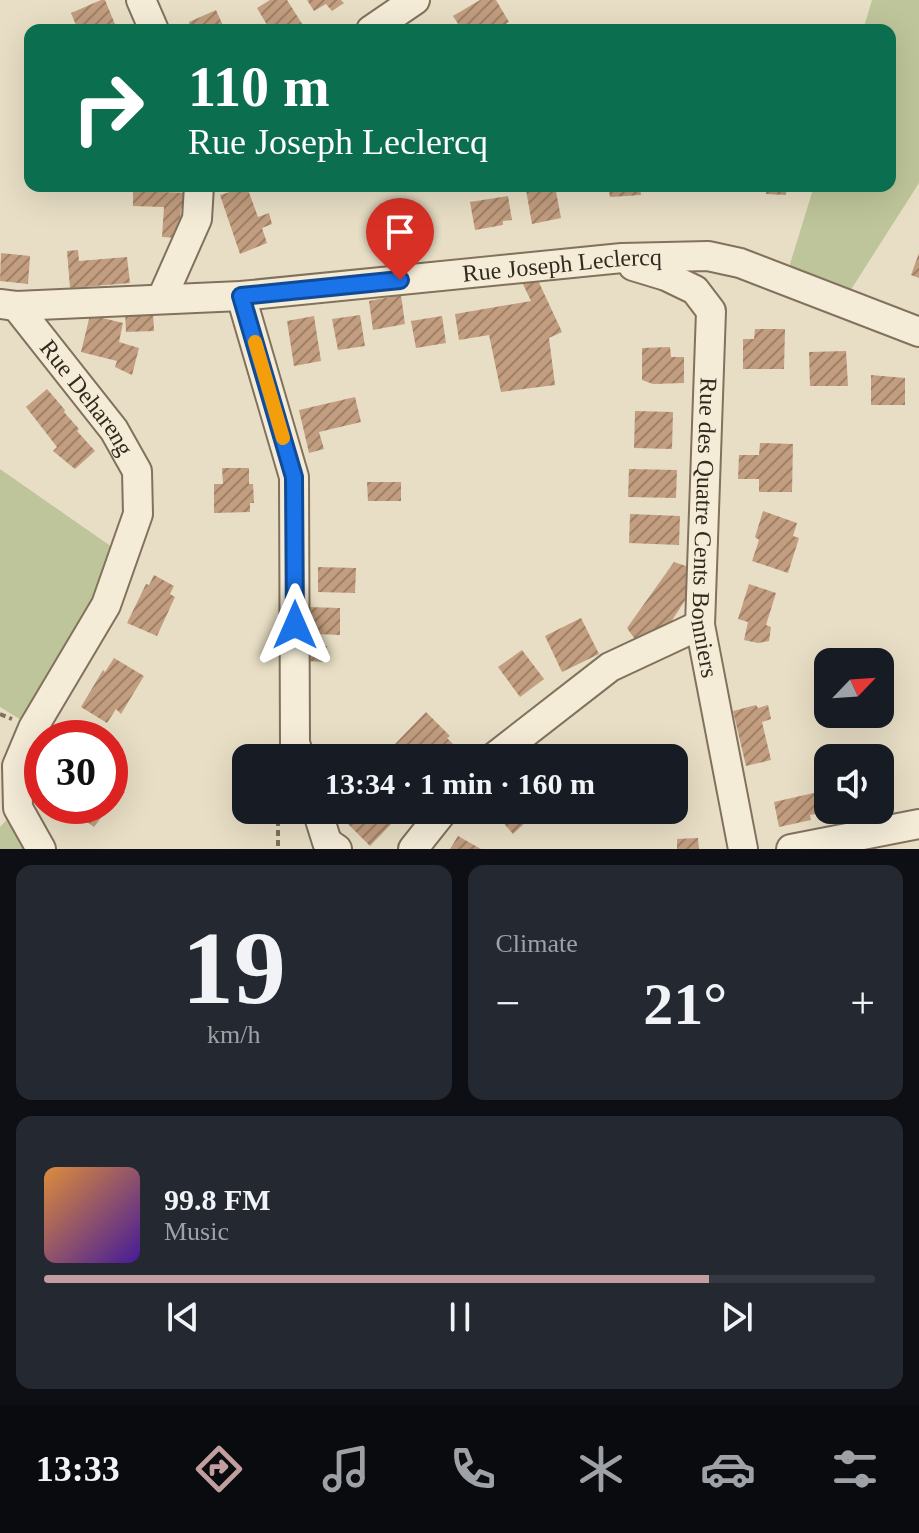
<!DOCTYPE html>
<html lang="en">
<head>
<meta charset="utf-8">
<style>
	body { margin:0; font-family:Georgia,serif; background:#242831; color:#f1f3f6; height:100vh; display:flex; flex-direction:column; font-size:30px; white-space:nowrap }
	* { box-sizing:border-box; margin:0 }
	p { font-size:26px; color:#9ea1a6 }
	.icon { flex:none; width:44px; height:44px; fill:none; stroke:currentColor; stroke-width:2; stroke-linecap:round; stroke-linejoin:round }
	.map { position:relative; height:849px; overflow:hidden }
	.side { display:flex; flex-direction:column; gap:16px; padding:16px; background:#0d0f14; flex:1 }
	.side>* { flex:none }
	.banner { position:absolute; left:24px; top:24px; width:872px; height:168px; border-radius:16px; box-shadow:0 8px 32px #0002; background:#0b6e4f; color:#fff; overflow:hidden }
	.needle { width:52px; rotate:65deg }
	.fabs { position:absolute; left:814px; top:648px; display:grid; gap:16px }
	.fabs a { display:grid; place-items:center; width:80px; height:80px; border-radius:16px; background:#171b24; box-shadow:0 8px 32px #0002; font-size:40px }
	.speed { position:absolute; left:24px; top:720px; display:flex; gap:16px; font-size:40px; font-weight:700; text-align:center }
	.speed>* { display:grid; place-content:center; width:104px; height:104px; border-radius:50%; background:#171b24; box-shadow:0 8px 32px #0002; line-height:1 }
	.speed .limit { border:12px solid #d22; background:#fff; color:#111 }
	.pin { position:absolute; display:grid; place-items:center; width:68px; height:68px; color:#fff; margin:-82px -34px; border-radius:50% 50% 50% 0; rotate:-45deg; box-shadow:0 0 8px #0007 }
	.pin .icon { rotate:45deg }
	.me { position:absolute; width:88px; margin:-44px; rotate:0deg; stroke-linejoin:round; filter:drop-shadow(0 0 6px #0008) }
	.turn { display:flex; align-items:center; gap:28px; height:168px; padding:0 32px; font-size:36px }
	.turn .icon { width:104px; height:104px; stroke-width:2.5 }
	.turn b { display:block; font-size:56px; line-height:68px }
	.big { font-size:60px; font-weight:700; line-height:1.1 }
	.side .tile { flex:1; display:flex; flex-direction:column; justify-content:center; gap:12px; min-width:0; padding:0 28px; border-radius:16px; background:#242831 }
	.side .dial { align-items:center; gap:0 }
	.dial b { font-size:104px; line-height:1 }
	.song { display:flex; align-items:center; gap:24px }
	.cover { width:96px; height:96px; border-radius:12px; background:linear-gradient(135deg,hsl(30 70% 55%),hsl(260 70% 35%)) }
	.played { height:8px; border-radius:4px; background:linear-gradient(90deg,#c29e9f 80%,#363941 80%) }
	.keys { display:flex; justify-content:space-around; direction:ltr }
	.heat { display:flex; justify-content:space-between; align-items:center; font-size:44px; direction:ltr }
	.side .tiles { flex:1; display:grid; gap:16px; grid-template-columns:1fr 1fr }
	.tile:last-child { grid-column:span 2 }
	.trip { position:absolute; left:232px; top:744px; width:456px; height:80px; border-radius:16px; background:#171b24; box-shadow:0 8px 32px #0002; font-weight:700; line-height:80px; text-align:center }
	.dock { display:flex; height:128px; justify-content:space-around; align-items:center; background:#090b0e; color:#9ea1a6 }
	.dock .icon { width:56px; height:56px }
	.dock .on { color:#c29e9f }
	.dock b { font-size:36px; color:#f1f3f6 }
	.map>svg:first-child { display:block }
	.green { fill:#bfc59a }
	.building { fill:url(#building-hatch) }
	.lines { fill:none; stroke-linecap:round; stroke-linejoin:round }
	.minor-casing { stroke:#81715d; stroke-width:32 }
	.path { stroke:#81715d; stroke-width:4; stroke-dasharray:6 4; stroke-linecap:butt }
	.minor { stroke:#f4ecd7; stroke-width:28 }
	.route-casing { stroke:#114b97; stroke-width:20 }
	.route { stroke:#1a73e8; stroke-width:14 }
	.slow { stroke:#f59e0b; stroke-width:14 }
	.labels { text-anchor:middle; stroke-width:8; stroke-linejoin:round; paint-order:stroke }
	.street-label { font-size:24px; fill:#33291f; stroke:#f1e9d3 }
</style>
</head>
<body>
<div class="map">
<svg width="919" height="849" viewBox="0 0 919 849">
	<defs>
		<pattern id="building-hatch" width="6" height="6" patternUnits="userSpaceOnUse" patternTransform="scale(2)"><rect width="6" height="6" fill="#c29d7f"/><path d="M-1 1l2-2M0 6l6-6M5 7l2-2" fill="none" stroke="#9e8067"/></pattern>
	</defs>
	<rect width="100%" height="100%" fill="#e8dec5"/>
	<!-- green -->
	<path class="green" d="M 872,0 L 919,0 L 919,183 L 845,299 L 787,274 L 814,186 L 890,186 L 890,30 L 863,30 Z
		M 0,469 L 122,554 L 26,723 L 0,707 Z
		M 11,815 L 30,849 L 0,849 L 0,827 Z"/>
	<!-- building -->
	<path class="building" d="M 101,0 L 105,0 L 117,29 L 78,30 L 71,13 Z
		M 270,0 L 287,0 L 306,30 L 270,30 L 257,8 Z
		M 307,0 L 341,0 L 344,3 L 332,11 L 326,4 L 314,11 Z
		M 480,0 L 496,0 L 509,22 L 496,30 L 462,30 L 453,16 Z
		M 216,10 L 225,30 L 190,30 L 189,22 Z
		M 555,186 L 561,218 L 532,224 L 526,190 Z
		M 608,186 L 640,186 L 641,195 L 610,197 Z
		M 767,186 L 787,186 L 786,195 L 766,194 Z
		M 247,187 L 258,217 L 269,213 L 272,224 L 262,228 L 267,243 L 240,254 L 220,195 Z
		M 133,191 L 188,193 L 188,209 L 181,208 L 179,238 L 162,237 L 164,207 L 133,206 Z
		M 508,196 L 512,220 L 503,221 L 503,225 L 475,230 L 470,202 Z
		M 78,250 L 79,261 L 127,257 L 130,283 L 70,288 L 67,251 Z
		M 1,253 L 30,256 L 28,284 L 0,281 Z
		M 919,253 L 919,278 L 911,275 Z
		M 535,274 L 562,332 L 549,338 L 555,385 L 501,392 L 489,335 L 459,340 L 455,314 L 531,301 L 521,280 Z
		M 401,295 L 405,324 L 373,330 L 369,301 Z
		M 125,312 L 153,312 L 154,331 L 126,332 Z
		M 90,315 L 123,323 L 119,342 L 139,348 L 132,375 L 115,367 L 117,361 L 81,352 Z
		M 360,315 L 365,346 L 338,350 L 332,319 Z
		M 314,316 L 321,361 L 294,366 L 287,321 Z
		M 442,316 L 446,343 L 416,348 L 411,321 Z
		M 755,329 L 785,329 L 784,369 L 743,369 L 743,339 L 754,339 Z
		M 670,347 L 671,357 L 684,357 L 684,383 L 653,384 L 642,380 L 642,348 Z
		M 846,351 L 848,386 L 810,386 L 809,352 Z
		M 871,375 L 905,378 L 905,405 L 871,405 Z
		M 47,389 L 65,410 L 64,412 L 79,429 L 77,431 L 95,451 L 75,469 L 53,451 L 57,447 L 26,407 Z
		M 355,397 L 361,422 L 319,432 L 324,449 L 309,453 L 299,410 Z
		M 635,411 L 673,412 L 672,449 L 634,448 Z
		M 760,443 L 793,444 L 792,492 L 759,492 L 759,479 L 738,479 L 739,455 L 759,455 Z
		M 222,468 L 249,468 L 249,484 L 253,484 L 254,503 L 250,503 L 250,512 L 214,513 L 214,484 L 223,484 Z
		M 629,469 L 677,470 L 676,498 L 628,497 Z
		M 367,482 L 401,482 L 401,501 L 368,501 Z
		M 763,511 L 797,523 L 793,536 L 799,538 L 788,573 L 752,561 L 759,540 L 755,537 Z
		M 630,514 L 680,516 L 679,545 L 629,543 Z
		M 674,562 L 695,569 L 686,599 L 663,634 L 639,645 L 627,628 Z
		M 318,567 L 356,568 L 355,593 L 318,592 Z
		M 154,575 L 174,586 L 170,594 L 175,597 L 157,636 L 127,623 L 146,584 L 149,585 Z
		M 749,584 L 776,593 L 766,625 L 771,627 L 769,641 L 758,643 L 744,640 L 748,622 L 738,619 Z
		M 307,607 L 340,608 L 340,635 L 316,634 L 316,646 L 327,646 L 326,662 L 304,661 Z
		M 581,618 L 599,654 L 562,672 L 545,636 Z
		M 522,650 L 544,679 L 520,697 L 498,667 Z
		M 114,658 L 144,676 L 121,714 L 116,709 L 107,723 L 81,707 L 103,670 L 105,672 Z
		M 756,705 L 758,708 L 768,705 L 771,719 L 762,722 L 771,760 L 746,766 L 733,711 Z
		M 426,712 L 450,736 L 447,738 L 463,754 L 459,758 L 408,758 L 394,745 Z
		M 674,777 L 682,811 L 651,817 L 650,810 L 674,810 Z
		M 111,782 L 125,792 L 115,806 L 110,804 Z
		M 818,792 L 823,813 L 810,815 L 811,820 L 779,827 L 774,802 Z
		M 71,806 L 110,806 L 94,827 L 69,809 Z
		M 356,810 L 385,810 L 395,820 L 370,846 L 348,824 L 359,813 Z
		M 492,810 L 539,810 L 513,834 Z
		M 458,836 L 481,849 L 450,849 Z
		M 698,838 L 699,849 L 677,849 L 677,839 Z"/>
	<g class="lines">
		<defs>
			<g id="minor">
				<path d="M 141,0 L 154,30"/>
				<path d="M 371,30 L 415,0"/>
				<path id="s1" d="M 633,266 L 666,276 L 695,290 L 711,311 L 700,625 L 743,849"/>
				<path d="M 241,296 L 294,477 L 295,743 L 300,758"/>
				<path d="M 162,298 L 197,219 L 199,186"/>
				<path id="s2" d="M 0,304 L 16,306 L 241,296 L 622,258 L 708,256 L 740,263 L 919,332"/>
				<path id="s3" d="M 16,306 L 114,430 L 137,471 L 138,514 L 106,605 L 33,728 L 17,766 L 18,808 L 41,849"/>
				<path d="M 493,758 L 610,667 L 700,625"/>
				<path d="M 317,810 L 327,842 L 337,849"/>
				<path d="M 413,849 L 444,810"/>
				<path d="M 791,849 L 919,824"/>
			</g>
		</defs>
		<!-- minor casing -->
		<use href="#minor" class="minor-casing"/>
		<!-- path -->
		<path class="path" d="M 0,714 L 12,719
			M 278,810 L 278,849"/>
		<!-- minor -->
		<use href="#minor" class="minor"/>
	</g>
	<g class="lines">
		<defs>
			<path id="route" d="M 295,625 L 294,477 L 241,296 L 400,280"/>
		</defs>
		<!-- route casing -->
		<use href="#route" class="route-casing"/>
		<!-- route -->
		<use href="#route" class="route"/>
		<!-- slow -->
		<path class="slow" d="M 255,342 L 283,438"/>
	</g>
	<g class="labels">
		<!-- street labels -->
		<g class="street-label">
			<text dy="8" stroke="none"><textPath href="#s2" startOffset="564">Rue Joseph Leclercq</textPath></text>
			<text dy="8" stroke="none"><textPath href="#s3" startOffset="116">Rue Dehareng</textPath></text>
			<text dy="8" stroke="none"><textPath href="#s1" startOffset="310">Rue des Quatre Cents Bonniers</textPath></text>
		</g>
	</g>
</svg>
<div class="fabs">
<a><svg class="needle" viewBox="-14 -14 28 28"><path d="M0-13l5 13h-10z" fill="#e53935"/><path d="M0 13l5-13h-10z" fill="#9ea1a6"/></svg></a>
<a><svg class="icon" aria-label="sound" viewBox="0 0 24 24"><path d="M4 9h4l5-4v14l-5-4H4zM17 9q2 3 0 6"/></svg></a>
</div>
<div class="speed"><div class="limit">30</div></div>
<div class="pin" style="left:400px;top:280px;background:#d93025"><svg class="icon" aria-label="arrive" viewBox="0 0 24 24"><path d="M6 21V4h12l-3 4 3 4H6"/></svg></div>
<svg class="me" style="left:295px;top:625px" viewBox="-20 -20 40 40"><path d="M0-17L14 15 0 8-14 15z" fill="#1a73e8" stroke="#fff" stroke-width="4"/></svg>
<div class="trip">13:34 · 1 min · 160 m</div>
<div class="banner">
<div class="turn"><svg class="icon" aria-label="right" viewBox="0 0 24 24"><path d="M7 20v-9h11M14 6l5 5-5 5"/></svg><div><b>110 m</b>Rue Joseph Leclercq</div></div>
</div>
</div>
<section class="side">
<div class="tiles">
<div class="tile dial"><b>19</b><p>km/h</p></div>
<div class="tile"><p>Climate</p>
<div class="heat"><a>−</a><b class="big">21°</b><a>+</a></div>
</div>
<div class="tile">
<div class="song"><i class="cover"></i><div><b>99.8 FM</b><p>Music</p></div></div>
<div class="played"></div>
<div class="keys"><svg class="icon" aria-label="previous" viewBox="0 0 24 24"><path d="M18 5L8 12l10 7zM5 5v14"/></svg><svg class="icon" aria-label="pause" viewBox="0 0 24 24"><path d="M8 5v14M16 5v14"/></svg><svg class="icon" aria-label="next" viewBox="0 0 24 24"><path d="M6 5l10 7-10 7zM19 5v14"/></svg></div>
</div>
</div>
</section>
<nav class="dock">
<b>13:33</b>
<svg class="icon on" aria-label="directions" viewBox="0 0 24 24"><path d="M12 3l9 9-9 9-9-9zM9 14v-3h6M13 9l2 2-2 2"/></svg>
<svg class="icon" aria-label="music" viewBox="0 0 24 24"><path d="M9 18V5l10-2v13"/><circle cx="6" cy="18" r="3"/><circle cx="16" cy="16" r="3"/></svg>
<svg class="icon" aria-label="phone" viewBox="0 0 24 24"><path d="M5 4h4l2 5-3 2q2 4 5 5l2-3 5 2v4C11 20 4 13 5 4z"/></svg>
<svg class="icon" aria-label="climate" viewBox="0 0 24 24"><path d="M12 3v18M4 7l16 10M4 17L20 7"/></svg>
<svg class="icon" aria-label="car" viewBox="0 0 24 24"><path d="M5 17H2v-5l4-1 3-4h7l3 4 3 1v5h-3M9 17h6M6 11h13"/><circle cx="7" cy="17" r="2"/><circle cx="17" cy="17" r="2"/></svg>
<svg class="icon" aria-label="filters" viewBox="0 0 24 24"><path d="M4 7h16M4 17h16"/><circle cx="9" cy="7" r="2"/><circle cx="15" cy="17" r="2"/></svg>
</nav>
</body>
</html>
